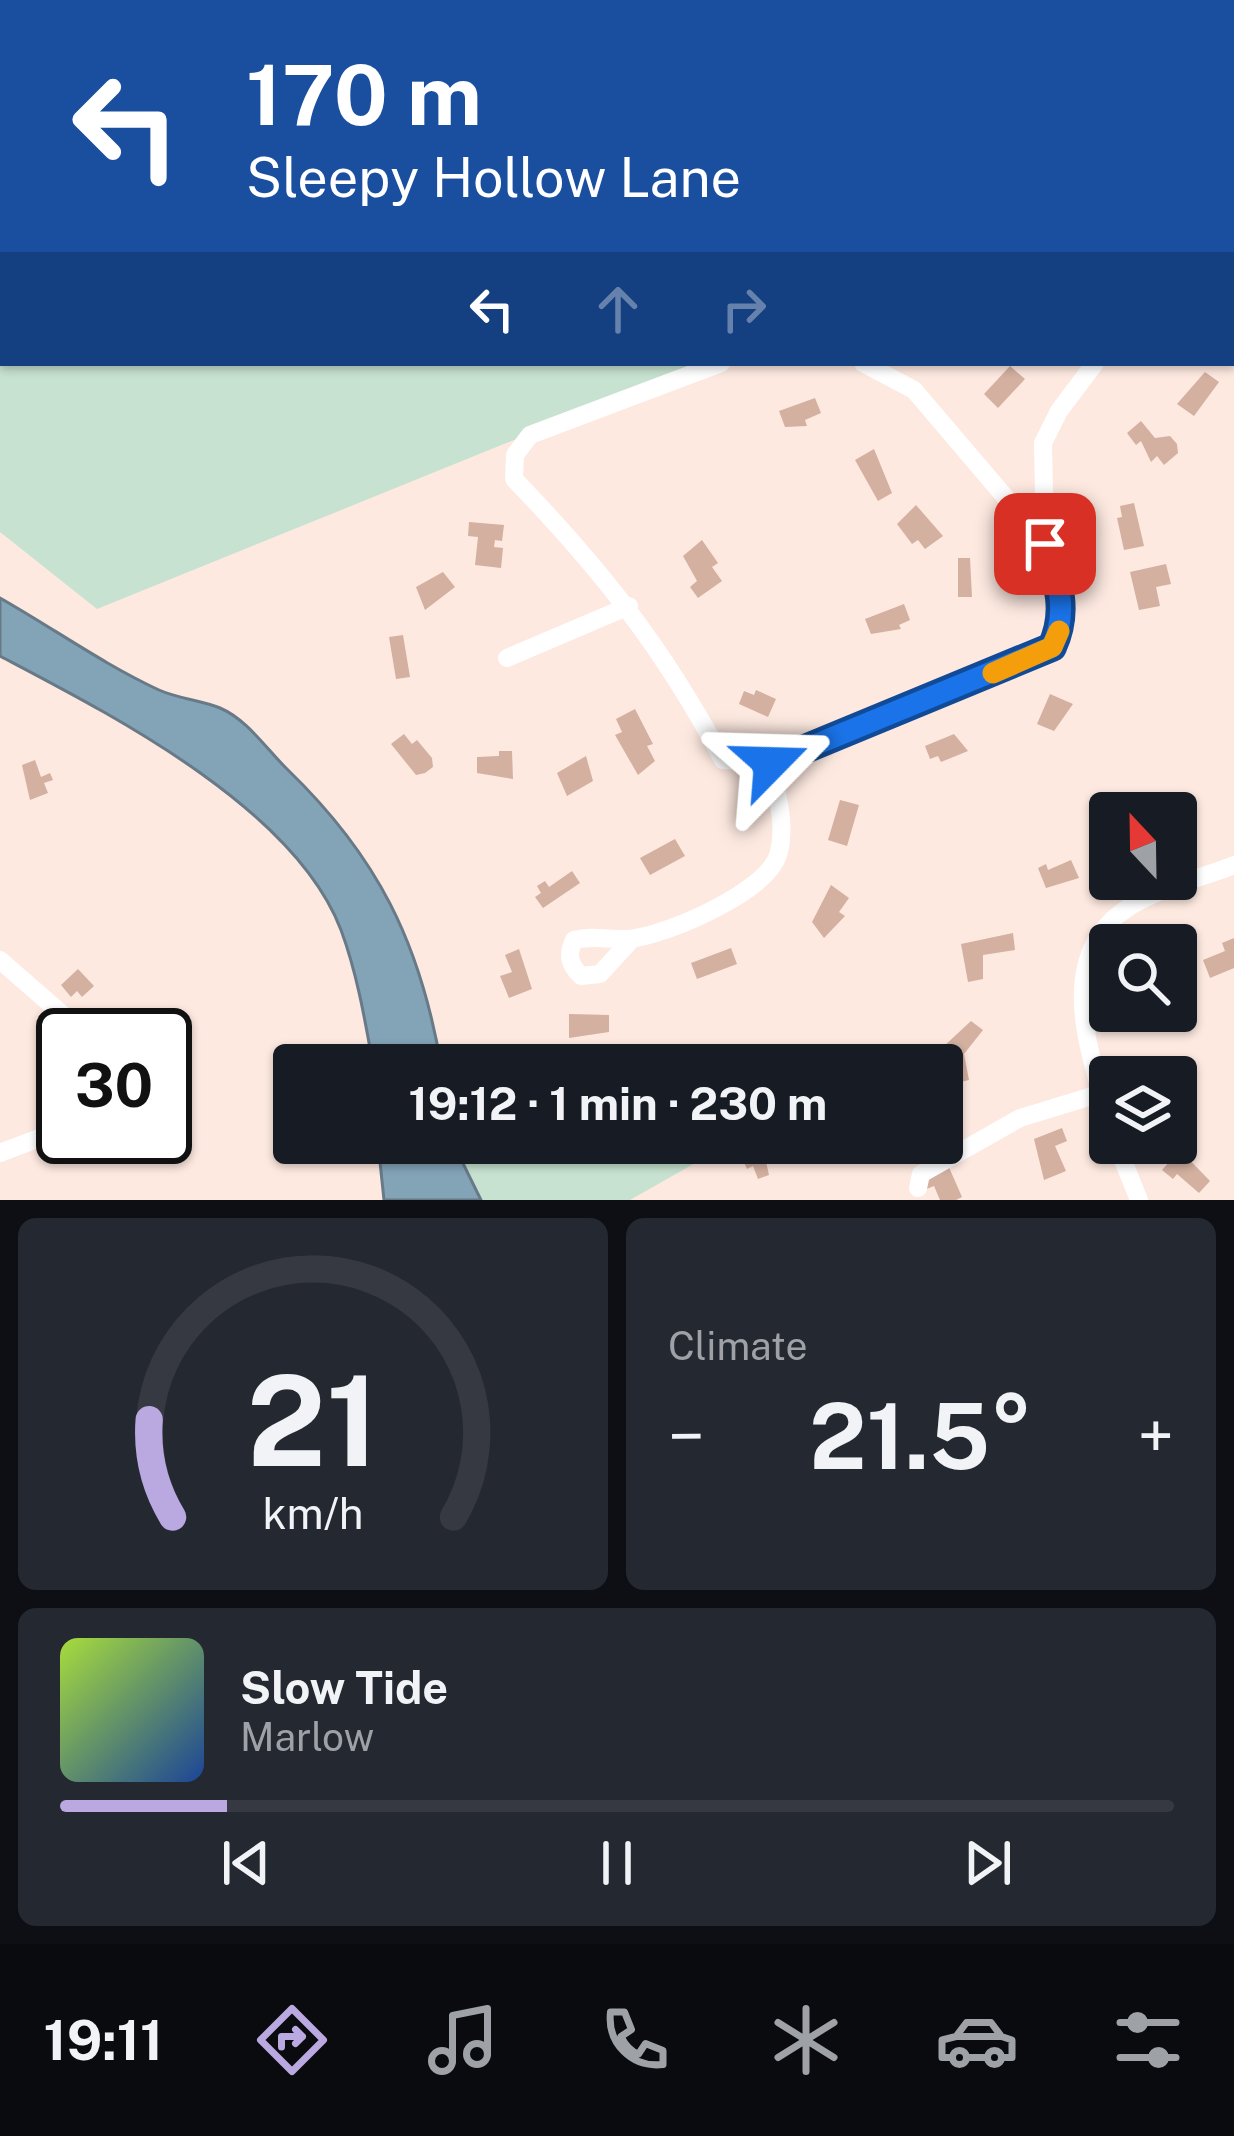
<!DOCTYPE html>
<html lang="en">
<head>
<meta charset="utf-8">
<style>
	body { margin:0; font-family:"Public Sans",sans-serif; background:#242831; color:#f1f3f6; height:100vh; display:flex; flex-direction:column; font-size:45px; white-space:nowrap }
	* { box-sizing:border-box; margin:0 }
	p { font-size:39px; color:#9ea1a6 }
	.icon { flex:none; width:66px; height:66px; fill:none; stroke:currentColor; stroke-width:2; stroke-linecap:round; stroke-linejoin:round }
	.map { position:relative; height:1200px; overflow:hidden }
	.panel { display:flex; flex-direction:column; gap:18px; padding:18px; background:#0d0f14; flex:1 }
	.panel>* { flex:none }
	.top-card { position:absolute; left:0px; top:0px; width:1236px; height:366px; box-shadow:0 3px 9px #0004; background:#1a4fa0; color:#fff; overflow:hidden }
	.needle { width:78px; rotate:338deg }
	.tools { position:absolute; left:1089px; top:792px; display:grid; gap:24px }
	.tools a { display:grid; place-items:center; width:108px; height:108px; border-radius:12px; background:#171b24; box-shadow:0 3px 9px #0004; font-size:60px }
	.speed { position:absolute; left:36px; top:1008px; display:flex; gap:24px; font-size:60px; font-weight:700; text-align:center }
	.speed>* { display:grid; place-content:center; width:156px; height:156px; border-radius:50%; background:#171b24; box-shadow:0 3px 9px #0004; line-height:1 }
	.speed .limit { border:6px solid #111; border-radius:18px; background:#fff; color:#111 }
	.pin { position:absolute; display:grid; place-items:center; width:102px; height:102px; color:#fff; margin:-51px; border-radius:24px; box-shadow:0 6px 18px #0006 }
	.me { position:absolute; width:132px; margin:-66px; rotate:68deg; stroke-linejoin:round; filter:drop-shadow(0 0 9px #0008) }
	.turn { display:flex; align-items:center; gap:42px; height:252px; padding:0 48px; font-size:54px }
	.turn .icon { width:156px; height:156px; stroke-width:2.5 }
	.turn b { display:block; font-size:84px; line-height:102px }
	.lanes { display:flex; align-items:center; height:114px; padding:0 48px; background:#0003; justify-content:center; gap:60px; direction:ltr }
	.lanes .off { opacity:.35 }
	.big { font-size:90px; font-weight:700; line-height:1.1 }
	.panel .card { flex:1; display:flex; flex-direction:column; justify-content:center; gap:18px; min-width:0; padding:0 42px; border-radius:18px; background:#242831 }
	.panel .dial { align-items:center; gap:0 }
	.dial svg { height:312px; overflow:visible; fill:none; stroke:#363941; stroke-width:7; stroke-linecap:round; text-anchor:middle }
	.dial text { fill:#f1f3f6; stroke:none }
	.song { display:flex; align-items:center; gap:36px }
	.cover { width:144px; height:144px; border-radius:18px; background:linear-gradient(135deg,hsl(80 70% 55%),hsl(220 70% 35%)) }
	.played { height:12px; border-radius:6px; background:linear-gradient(90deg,#baa8e0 15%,#363941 15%) }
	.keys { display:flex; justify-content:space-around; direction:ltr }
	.heat { display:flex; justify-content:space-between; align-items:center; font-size:66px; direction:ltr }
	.panel .tiles { flex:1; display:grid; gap:18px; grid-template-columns:1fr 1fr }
	.card:last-child { grid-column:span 2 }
	.trip { position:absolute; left:273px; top:1044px; width:690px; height:120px; border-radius:12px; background:#171b24; box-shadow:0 3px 9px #0004; font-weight:700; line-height:120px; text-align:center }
	.dock { display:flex; height:192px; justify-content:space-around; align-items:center; background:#090b0e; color:#9ea1a6 }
	.dock .icon { width:84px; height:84px }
	.dock .current { color:#baa8e0 }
	.dock b { font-size:54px; color:#f1f3f6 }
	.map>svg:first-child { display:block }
	.green { fill:#c7e2d0 }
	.water { fill:#83a3b7; stroke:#687a87; stroke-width:3 }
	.building { fill:#d3b0a0 }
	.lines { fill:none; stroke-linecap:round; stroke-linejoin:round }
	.path { stroke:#92827b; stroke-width:3; stroke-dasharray:9 9; stroke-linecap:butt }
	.minor { stroke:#fff; stroke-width:18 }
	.route-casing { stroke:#114b97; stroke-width:30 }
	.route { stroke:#1a73e8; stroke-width:21 }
	.slow { stroke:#f59e0b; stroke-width:21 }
</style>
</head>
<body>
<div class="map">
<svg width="1234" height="1200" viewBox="0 0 1234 1200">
	<rect width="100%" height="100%" fill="#fde9e0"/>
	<!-- green -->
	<path class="green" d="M 0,0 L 1234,0 L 1234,148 L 1233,3 L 3,3 L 3,363 L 704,363 L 97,609 L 0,532 Z
		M 453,1143 L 698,1143 L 704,1158 L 630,1200 L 481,1200 Z"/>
	<!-- water -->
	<path class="water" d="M 0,598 C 53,628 103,664 159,690 C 179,699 201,700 220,708 C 248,720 267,750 288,770 C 377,856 420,942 441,1065 L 373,1065 C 365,1020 357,973 341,930 C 294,807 110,714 0,656 Z
		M 378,1143 L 453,1143 L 481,1200 L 384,1200 Z"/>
	<!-- building -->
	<path class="building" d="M 1010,366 L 1025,379 L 998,408 L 984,394 Z
		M 1205,372 L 1219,382 L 1194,416 L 1177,404 Z
		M 815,398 L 821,413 L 805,420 L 807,426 L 785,427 L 779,411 Z
		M 1141,421 L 1155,438 L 1170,436 L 1177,444 L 1178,453 L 1164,465 L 1157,456 L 1151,462 L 1141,441 L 1136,445 L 1127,433 Z
		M 874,449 L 892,493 L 878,501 L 855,460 Z
		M 1134,503 L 1144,546 L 1124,550 L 1117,518 L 1122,517 L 1120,506 Z
		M 916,505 L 943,536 L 925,549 L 918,540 L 912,544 L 897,524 Z
		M 469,522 L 504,525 L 502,541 L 495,540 L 494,547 L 503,548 L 501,568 L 475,565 L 478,537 L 468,536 Z
		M 702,540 L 718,563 L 712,567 L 722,581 L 698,598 L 690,587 L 697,581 L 683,556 Z
		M 958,558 L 970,558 L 972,597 L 958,597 Z
		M 1166,564 L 1171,584 L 1156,587 L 1160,606 L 1139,610 L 1130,572 Z
		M 443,572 L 455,587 L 425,610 L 416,587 Z
		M 904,604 L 910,620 L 899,625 L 901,629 L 871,634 L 865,619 Z
		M 403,635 L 410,677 L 396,679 L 389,637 Z
		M 756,690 L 776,699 L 768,717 L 739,704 L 744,691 L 754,695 Z
		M 1050,694 L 1073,704 L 1054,731 L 1037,724 Z
		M 635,709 L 653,744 L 647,746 L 655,761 L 638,775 L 615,735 L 622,732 L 616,719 Z
		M 404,734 L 412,744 L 417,740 L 432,758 L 433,767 L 425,773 L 416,775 L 391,744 Z
		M 954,734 L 968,751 L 941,762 L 938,756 L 930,759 L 925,746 Z
		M 499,751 L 512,751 L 513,779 L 477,773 L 477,757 L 499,756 Z
		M 586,756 L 593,781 L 567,796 L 557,773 Z
		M 35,760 L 41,777 L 50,773 L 53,780 L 44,783 L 48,793 L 30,800 L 22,765 Z
		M 840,800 L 859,805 L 847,846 L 828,840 Z
		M 675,839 L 685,856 L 650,875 L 640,858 Z
		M 1071,860 L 1079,878 L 1046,888 L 1038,868 L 1046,864 L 1048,870 Z
		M 572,871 L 580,883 L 543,908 L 535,897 L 541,893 L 537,886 L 545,881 L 549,887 Z
		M 831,885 L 849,898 L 839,912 L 845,916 L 824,938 L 812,922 Z
		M 1013,933 L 1015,950 L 983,955 L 983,979 L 968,982 L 961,944 Z
		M 1234,938 L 1234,968 L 1210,978 L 1203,960 L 1225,951 L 1222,943 Z
		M 731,948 L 737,964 L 697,979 L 691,963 Z
		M 519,949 L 532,989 L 509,998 L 500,976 L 512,972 L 505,955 Z
		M 78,969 L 94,986 L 82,997 L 77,991 L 71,997 L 61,985 Z
		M 569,1014 L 609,1015 L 609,1032 L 569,1038 Z
		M 971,1021 L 983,1030 L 964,1054 L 969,1080 L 956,1083 L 937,1056 L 945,1054 L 943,1047 Z
		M 1062,1128 L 1067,1141 L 1055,1146 L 1066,1171 L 1044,1180 L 1034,1139 Z
		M 742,1143 L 762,1143 L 769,1175 L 758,1179 L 753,1166 L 747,1169 L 738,1149 Z
		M 1180,1150 L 1210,1181 L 1199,1193 L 1177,1174 L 1173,1179 L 1162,1170 Z
		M 948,1165 L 962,1197 L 956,1200 L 940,1200 L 934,1186 L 924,1190 L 919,1178 Z"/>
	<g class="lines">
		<!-- path -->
		<path class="path" d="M 349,0 L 352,3
			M 0,192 L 3,195"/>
		<!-- minor -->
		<path class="minor" d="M 1138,0 L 1141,3
			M 1016,3 L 1018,0
			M 1204,3 L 1207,0
			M 1233,53 L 1234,52
			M 1233,82 L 1234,81
			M 1233,115 L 1234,115
			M 1233,251 L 1234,250
			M 721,363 L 530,435 L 515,455 L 514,479 C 601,569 664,649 723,760 L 771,763 L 1052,647 L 1063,622 L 1061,590 L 1045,544 L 1043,443 L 1059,411 L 1095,363
			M 863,363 L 914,390 L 1045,544
			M 507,658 L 629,606
			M 632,939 L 600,974 L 581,976 C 569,964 567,955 574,940 C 594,935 609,940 629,939 C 665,936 767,892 778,855 C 787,826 776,791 771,763
			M 0,960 L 86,1035
			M 1110,1122 C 1090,1054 1052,956 1129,907 C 1159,888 1201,878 1234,865
			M 1116,1143 L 1139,1200
			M 0,1153 L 63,1129
			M 918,1188 L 921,1174 L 1020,1118 L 1102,1093"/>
	</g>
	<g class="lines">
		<defs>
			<path id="route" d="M 771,763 L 1052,647 C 1069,610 1058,582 1045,544"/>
		</defs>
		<!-- route casing -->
		<use href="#route" class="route-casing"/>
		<!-- route -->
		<use href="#route" class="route"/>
		<!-- slow -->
		<path class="slow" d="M 993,673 L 1052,647 L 1059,631"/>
	</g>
</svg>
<div class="tools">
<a><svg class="needle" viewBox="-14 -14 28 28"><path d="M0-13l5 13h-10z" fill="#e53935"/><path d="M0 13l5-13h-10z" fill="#9ea1a6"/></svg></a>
<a><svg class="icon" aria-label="search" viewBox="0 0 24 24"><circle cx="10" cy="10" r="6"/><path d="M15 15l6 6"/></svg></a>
<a><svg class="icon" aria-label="layers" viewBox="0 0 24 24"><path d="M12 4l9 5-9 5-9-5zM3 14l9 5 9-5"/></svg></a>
</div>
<div class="speed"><div class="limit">30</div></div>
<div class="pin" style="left:1045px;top:544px;background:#d93025"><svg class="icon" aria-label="arrive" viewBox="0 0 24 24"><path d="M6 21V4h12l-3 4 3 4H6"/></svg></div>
<svg class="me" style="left:771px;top:763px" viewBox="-20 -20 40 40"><path d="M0-17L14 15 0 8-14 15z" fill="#1a73e8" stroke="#fff" stroke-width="4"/></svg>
<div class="trip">19:12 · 1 min · 230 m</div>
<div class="top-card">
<div class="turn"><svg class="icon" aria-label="left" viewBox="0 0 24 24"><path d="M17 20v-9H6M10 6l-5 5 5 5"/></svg><div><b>170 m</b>Sleepy Hollow Lane</div></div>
<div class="lanes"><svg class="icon" aria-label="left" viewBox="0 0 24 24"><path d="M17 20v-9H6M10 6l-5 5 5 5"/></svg><svg class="icon off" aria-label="ahead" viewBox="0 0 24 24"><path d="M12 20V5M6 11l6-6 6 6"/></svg><svg class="icon off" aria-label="right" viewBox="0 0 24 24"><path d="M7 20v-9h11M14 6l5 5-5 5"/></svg></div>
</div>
</div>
<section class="panel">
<div class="tiles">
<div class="card dial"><svg viewBox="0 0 100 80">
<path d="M14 69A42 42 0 1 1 86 69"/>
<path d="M14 69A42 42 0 0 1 8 44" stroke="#baa8e0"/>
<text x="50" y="56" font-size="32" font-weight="700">21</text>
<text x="50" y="72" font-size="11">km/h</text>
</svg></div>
<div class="card"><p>Climate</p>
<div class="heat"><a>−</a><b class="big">21.5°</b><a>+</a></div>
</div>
<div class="card">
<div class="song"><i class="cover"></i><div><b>Slow Tide</b><p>Marlow</p></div></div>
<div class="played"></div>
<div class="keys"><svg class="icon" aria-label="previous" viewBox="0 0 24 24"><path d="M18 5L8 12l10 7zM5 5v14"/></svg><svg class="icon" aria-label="pause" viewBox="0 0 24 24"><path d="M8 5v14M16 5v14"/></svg><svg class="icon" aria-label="next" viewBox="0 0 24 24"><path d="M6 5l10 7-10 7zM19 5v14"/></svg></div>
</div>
</div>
</section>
<nav class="dock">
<b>19:11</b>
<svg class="icon current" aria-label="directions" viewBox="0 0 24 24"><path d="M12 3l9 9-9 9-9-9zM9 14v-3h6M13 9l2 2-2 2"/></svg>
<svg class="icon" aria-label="music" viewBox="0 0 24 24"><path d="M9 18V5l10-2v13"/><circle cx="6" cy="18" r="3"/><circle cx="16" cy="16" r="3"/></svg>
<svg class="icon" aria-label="phone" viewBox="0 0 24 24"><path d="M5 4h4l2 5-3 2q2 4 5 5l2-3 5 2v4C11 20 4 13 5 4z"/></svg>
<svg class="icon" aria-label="climate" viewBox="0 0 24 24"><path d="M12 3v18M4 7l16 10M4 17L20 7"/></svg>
<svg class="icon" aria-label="car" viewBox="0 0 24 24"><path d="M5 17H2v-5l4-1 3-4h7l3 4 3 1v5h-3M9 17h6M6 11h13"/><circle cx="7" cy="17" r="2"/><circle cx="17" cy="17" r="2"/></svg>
<svg class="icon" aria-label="filters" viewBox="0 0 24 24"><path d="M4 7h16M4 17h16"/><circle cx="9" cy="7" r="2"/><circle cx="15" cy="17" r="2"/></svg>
</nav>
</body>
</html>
